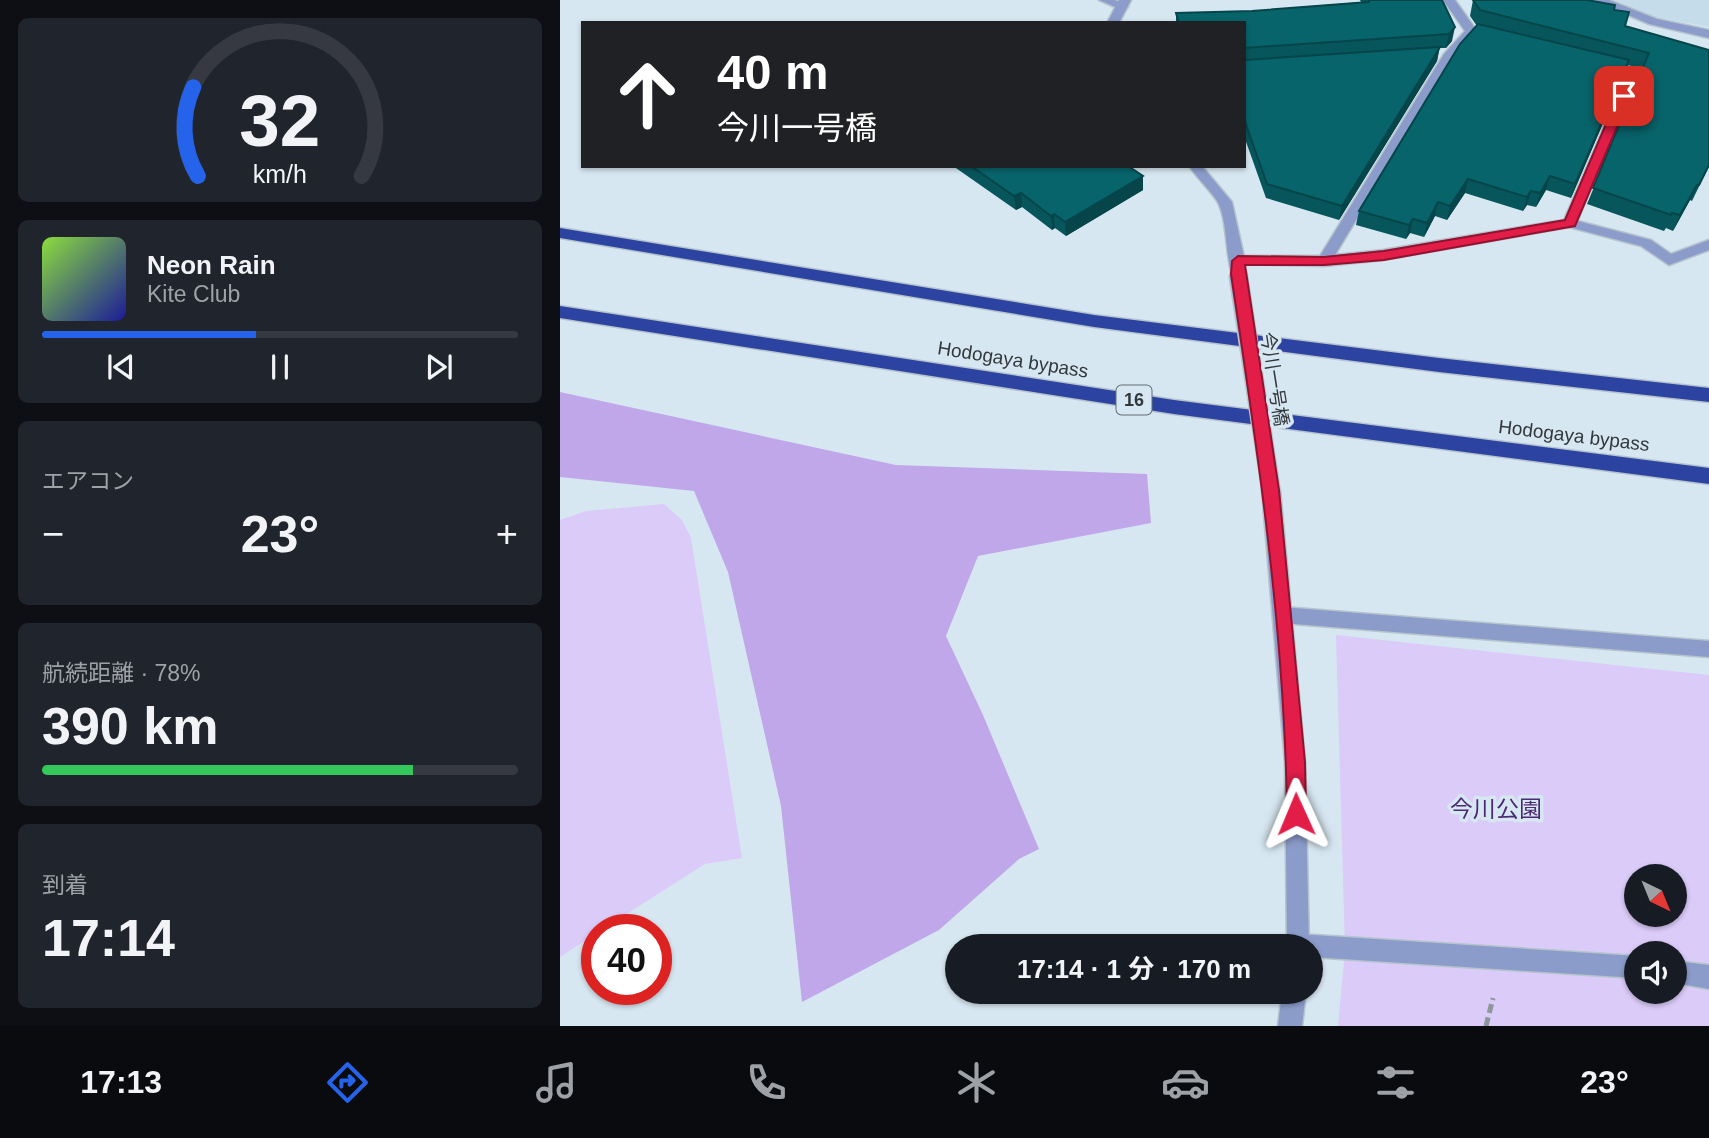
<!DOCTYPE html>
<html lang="ja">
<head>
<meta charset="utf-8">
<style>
	body { margin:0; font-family:Helvetica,"Noto Sans JP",sans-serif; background:#20242c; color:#f1f3f6; height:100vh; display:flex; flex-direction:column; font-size:26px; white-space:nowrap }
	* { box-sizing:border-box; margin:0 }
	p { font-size:23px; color:#9ea1a6 }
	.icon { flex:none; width:38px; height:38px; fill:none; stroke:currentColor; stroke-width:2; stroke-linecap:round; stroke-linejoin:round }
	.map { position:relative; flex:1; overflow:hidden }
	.sheet { display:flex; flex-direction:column; gap:18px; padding:18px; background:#0d0f14; width:560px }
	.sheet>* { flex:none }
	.banner { position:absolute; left:21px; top:21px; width:665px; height:147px; border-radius:0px; box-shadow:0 2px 5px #0004; background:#202124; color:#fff; overflow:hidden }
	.needle { width:46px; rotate:137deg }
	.controls { position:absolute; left:1064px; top:864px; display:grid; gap:14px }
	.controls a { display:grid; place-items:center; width:63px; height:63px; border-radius:50%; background:#171b24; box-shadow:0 2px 5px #0004; font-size:35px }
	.speed { position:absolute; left:21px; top:914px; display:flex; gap:14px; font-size:35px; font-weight:700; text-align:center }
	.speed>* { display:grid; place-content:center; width:91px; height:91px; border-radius:50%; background:#171b24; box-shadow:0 2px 5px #0004; line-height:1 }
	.speed .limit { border:10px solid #d22; background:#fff; color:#111 }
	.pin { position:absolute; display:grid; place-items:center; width:60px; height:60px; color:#fff; margin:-30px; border-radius:14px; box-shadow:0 4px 10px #0006 }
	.me { position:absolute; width:77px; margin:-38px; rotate:359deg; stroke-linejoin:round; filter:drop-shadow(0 0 5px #0008) }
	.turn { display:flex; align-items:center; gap:24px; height:147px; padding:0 21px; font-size:32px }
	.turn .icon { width:91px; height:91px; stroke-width:2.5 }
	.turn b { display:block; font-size:49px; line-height:60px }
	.big { font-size:52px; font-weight:700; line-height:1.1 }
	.sheet .tile { flex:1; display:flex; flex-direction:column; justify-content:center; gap:10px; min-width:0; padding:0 24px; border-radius:10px; background:#20242c }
	.sheet .dial { align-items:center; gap:0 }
	.dial svg { height:182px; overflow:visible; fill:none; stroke:#363941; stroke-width:7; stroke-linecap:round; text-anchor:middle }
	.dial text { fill:#f1f3f6; stroke:none }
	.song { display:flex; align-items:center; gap:21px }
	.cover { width:84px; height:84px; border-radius:10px; background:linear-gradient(135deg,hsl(90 70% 55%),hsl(240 70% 35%)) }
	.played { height:7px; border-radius:4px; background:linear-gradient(90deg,#2563eb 45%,#363941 45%) }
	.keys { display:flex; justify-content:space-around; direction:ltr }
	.heat { display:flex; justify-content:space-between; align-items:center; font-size:38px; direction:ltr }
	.charge { height:10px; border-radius:5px; background:linear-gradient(90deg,#34c759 78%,#363941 0) }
	.trip { position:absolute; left:385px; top:934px; width:378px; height:70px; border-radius:35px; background:#171b24; box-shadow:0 2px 5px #0004; font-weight:700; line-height:70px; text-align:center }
	.tabs { display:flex; height:112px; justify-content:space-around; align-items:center; background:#090b0e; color:#9ea1a6 }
	.tabs .icon { width:49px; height:49px }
	.tabs .active { color:#2563eb }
	.tabs b { font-size:32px; color:#f1f3f6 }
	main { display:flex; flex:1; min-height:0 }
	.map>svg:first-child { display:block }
	.built { fill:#c5dcea }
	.green { fill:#dbcbf8; fill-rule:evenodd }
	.forest { fill:#c0a7e9 }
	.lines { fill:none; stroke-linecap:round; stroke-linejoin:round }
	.service-casing { stroke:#b6c4cd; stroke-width:3 }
	.pedestrian-casing { stroke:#b6c4cd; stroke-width:3 }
	.minor-casing { stroke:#b6c4cd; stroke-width:3 }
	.tertiary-casing { stroke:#b6c4cd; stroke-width:3 }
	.motorway-casing { stroke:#b6c4cd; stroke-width:3 }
	.path { stroke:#8b969d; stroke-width:5; stroke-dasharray:9 4.5; stroke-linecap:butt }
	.service { fill:#8b9cca; fill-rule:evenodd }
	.pedestrian { fill:#8b9cca; fill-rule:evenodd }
	.minor { fill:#8b9cca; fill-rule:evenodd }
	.tertiary { fill:#8b9cca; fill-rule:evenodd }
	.motorway { fill:#2d43a2; fill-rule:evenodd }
	.tertiary-bridge-casing { stroke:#b6c4cd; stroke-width:20; stroke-linecap:butt }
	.tertiary-bridge { stroke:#8b9cca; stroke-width:17 }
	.wall { fill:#07565c }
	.shaded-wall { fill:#06464b }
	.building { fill:#08646b; stroke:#06464b; stroke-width:2 }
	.route { fill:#e11d48; stroke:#92132f; stroke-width:2 }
	.labels { text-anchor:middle; stroke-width:7; stroke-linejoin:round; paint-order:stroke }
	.shield { fill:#d7e7f1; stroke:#646c72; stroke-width:2 }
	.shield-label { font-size:18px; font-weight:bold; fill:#32383c }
	.street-label { font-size:19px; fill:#32383c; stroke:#d7e7f1 }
	.near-park-label { font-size:23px; fill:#4b2975; stroke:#d7e7f1 }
</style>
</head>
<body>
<main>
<section class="sheet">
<div class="tile dial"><svg viewBox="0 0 100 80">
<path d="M14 69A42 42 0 1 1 86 69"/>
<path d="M14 69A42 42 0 0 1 12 30" stroke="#2563eb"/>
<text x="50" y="56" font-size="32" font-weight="700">32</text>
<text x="50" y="72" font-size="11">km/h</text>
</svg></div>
<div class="tile">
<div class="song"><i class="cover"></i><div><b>Neon Rain</b><p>Kite Club</p></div></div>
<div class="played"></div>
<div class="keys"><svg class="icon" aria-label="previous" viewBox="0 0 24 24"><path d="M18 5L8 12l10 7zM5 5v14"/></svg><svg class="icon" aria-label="pause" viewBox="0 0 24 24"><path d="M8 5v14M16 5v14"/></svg><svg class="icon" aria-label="next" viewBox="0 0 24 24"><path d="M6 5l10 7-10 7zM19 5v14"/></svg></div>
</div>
<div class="tile"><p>エアコン</p>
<div class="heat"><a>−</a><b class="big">23°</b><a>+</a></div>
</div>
<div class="tile"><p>航続距離 · 78%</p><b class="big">390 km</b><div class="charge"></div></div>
<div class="tile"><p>到着</p><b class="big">17:14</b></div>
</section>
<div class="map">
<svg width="1149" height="1026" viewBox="0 0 1149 1026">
	<rect width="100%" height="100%" fill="#d7e7f1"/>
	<!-- built -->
	<path class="built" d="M 1055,0 L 1149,0 L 1149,27 L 1089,16 Z"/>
	<!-- green -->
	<path class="green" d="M 104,504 L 122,520 L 131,538 L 182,858 L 145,864 L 43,929 L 37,929 L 37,933 L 0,957 L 0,520 L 26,511 Z
		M 776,635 L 1149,675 L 1149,1026 L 778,1026 L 785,950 ZM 1076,877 L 1115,877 L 1115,915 L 1076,915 ZM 1076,954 L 1115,954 L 1115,992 L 1076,992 Z"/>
	<!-- forest -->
	<path class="forest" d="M 0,392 L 336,465 L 587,474 L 591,523 L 418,556 L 386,636 L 423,715 L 479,849 L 459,859 L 379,930 L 242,1002 L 221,806 L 168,572 L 134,491 L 0,477 Z"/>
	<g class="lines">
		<defs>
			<path id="service" d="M 539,0 L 555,0 L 568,7 L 562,10 Z
				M 1010,219 L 1091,240 L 1111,254 L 1149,240 L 1149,250 L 1109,265 L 1081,246 L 1005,226 L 1003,223 Z"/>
			<path id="pedestrian" d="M 738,934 L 1076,956 L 1076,978 L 751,957 L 751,947 L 727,947 L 730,937 Z
				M 1115,961 L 1149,965 L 1149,989 L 1115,983 Z"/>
			<path id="minor" d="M 883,0 L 895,0 L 917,31 L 895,56 L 775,255 L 823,250 L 1004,220 L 1068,72 L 1037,63 L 1043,59 L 1079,67 L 1081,70 L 1015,226 L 823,260 L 764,266 L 673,264 L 671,261 L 673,258 L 678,256 L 760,256 L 884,54 L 905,31 Z
				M 1033,0 L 1049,0 L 1097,19 L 1149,30 L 1149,38 L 1089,24 Z
				M 722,607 L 1149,641 L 1149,657 L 722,623 L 715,621 L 713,615 L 715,609 Z"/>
			<path id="tertiary" d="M 559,0 L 571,0 L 559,23 L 547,23 Z
				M 629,166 L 642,166 L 672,202 L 685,261 L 683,277 L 673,277 C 665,259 668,219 657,201 C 649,189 637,178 629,166 Z
				M 711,483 L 717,485 L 720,490 L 745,762 L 749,947 L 727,947 L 725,762 L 702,490 L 705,485 Z
				M 722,992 L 746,992 L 742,1026 L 718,1026 Z"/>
			<path id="motorway" d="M 0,228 L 534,315 L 879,358 L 1149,388 L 1149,402 L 879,372 L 534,327 L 0,238 Z
				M 0,306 L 614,400 L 1149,468 L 1149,484 L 614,414 L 0,318 Z"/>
		</defs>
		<!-- service casing -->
		<use href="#service" class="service-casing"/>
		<!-- pedestrian casing -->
		<use href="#pedestrian" class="pedestrian-casing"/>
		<!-- minor casing -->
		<use href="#minor" class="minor-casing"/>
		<!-- tertiary casing -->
		<use href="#tertiary" class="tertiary-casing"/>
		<!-- motorway casing -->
		<use href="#motorway" class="motorway-casing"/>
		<!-- path -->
		<path class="path" d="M 926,1026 L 933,998"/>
		<!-- service -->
		<use href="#service" class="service"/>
		<!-- pedestrian -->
		<use href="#pedestrian" class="pedestrian"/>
		<!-- minor -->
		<use href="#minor" class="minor"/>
		<!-- tertiary -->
		<use href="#tertiary" class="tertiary"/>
		<!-- motorway -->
		<use href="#motorway" class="motorway"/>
		<defs>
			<path id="tertiary-bridge" d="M 678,274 L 711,490"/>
		</defs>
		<!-- tertiary-bridge casing -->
		<use href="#tertiary-bridge" class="tertiary-bridge-casing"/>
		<!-- tertiary-bridge -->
		<use href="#tertiary-bridge" class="tertiary-bridge"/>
	</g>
	<!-- wall -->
	<path class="wall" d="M 800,0 L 882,0 L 892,41 L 886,48 L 879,48 L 877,61 L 779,220 L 706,198 L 684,136 L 684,23 L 616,23 L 616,13 L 692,11 L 801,2 Z
		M 913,0 L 1054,10 L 1065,26 L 1149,50 L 1149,166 L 1132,201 L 1130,200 L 1113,231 L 1106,228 L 1104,231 L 1027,204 L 1083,69 L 1068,65 L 1011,198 L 986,190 L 976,207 L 967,205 L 963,211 L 905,193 L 887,220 L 875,216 L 864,237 L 850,233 L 846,239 L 796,225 L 799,211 L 917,26 L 910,16 Z
		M 393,166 L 568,166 L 583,176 L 583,190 L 506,236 L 495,228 L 492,230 L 462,207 L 456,210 Z"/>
	<!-- shaded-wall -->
	<path class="shaded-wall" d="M 895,27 L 892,41 L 886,48 L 889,34 Z
		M 880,47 L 877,61 L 779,220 L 782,206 Z
		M 1069,60 L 1064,74 L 1011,198 L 1015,184 Z
		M 583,176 L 583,190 L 506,236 L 505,222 Z
		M 990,176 L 986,190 L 976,207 L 980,193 Z
		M 908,179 L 905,193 L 887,220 L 890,206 Z
		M 1137,185 L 1130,200 L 1113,231 L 1120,215 Z
		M 971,191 L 967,205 L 963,211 L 967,197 Z
		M 461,193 L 462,207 L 456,210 L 454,196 Z
		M 878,202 L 875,216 L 864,237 L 867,223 Z
		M 494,214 L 495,228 L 492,230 L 491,216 Z
		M 853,219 L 850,233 L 846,239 L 849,225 Z"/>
	<!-- building -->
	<path class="building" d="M 809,0 L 882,0 L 895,27 L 889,34 L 684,48 L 684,23 L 619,23 L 616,13 L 692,11 L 809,2 Z
		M 913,0 L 1027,0 L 1055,5 L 1054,10 L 1069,12 L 1065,26 L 1149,50 L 1149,165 L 1139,185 L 1137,185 L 1120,215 L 1112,213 L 1111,215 L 1033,188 L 1089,53 L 920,10 Z
		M 918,24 L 1069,60 L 1015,184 L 990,176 L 980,193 L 971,191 L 967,197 L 908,179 L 890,206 L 878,202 L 867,223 L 853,219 L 849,225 L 799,211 L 900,44 Z
		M 880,47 L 782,206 L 707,184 L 684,119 L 684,59 L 685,60 Z
		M 411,166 L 568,166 L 583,176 L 505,222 L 494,214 L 491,216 L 461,193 L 454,196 Z"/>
	<!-- route -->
	<path class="route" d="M 1064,92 L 1070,96 L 1015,226 L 824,260 L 764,265 L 685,265 L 719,490 L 745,762 L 746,814 L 743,821 L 736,823 L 729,821 L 727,814 C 725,633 698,452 671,274 L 672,261 L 678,256 L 764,257 L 824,251 L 1005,220 L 1058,96 Z"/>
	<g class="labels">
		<!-- shield labels -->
		<rect class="shield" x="556.5" y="385.5" width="35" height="29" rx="5"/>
		<g class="shield-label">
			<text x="574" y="406">16</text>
		</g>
		<!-- street labels -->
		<g class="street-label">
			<text transform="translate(453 359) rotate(9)" y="7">Hodogaya bypass</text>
			<text transform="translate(715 379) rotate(81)" y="7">今川一号橋</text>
			<text transform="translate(1014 435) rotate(7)" y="7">Hodogaya bypass</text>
		</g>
		<!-- near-park labels -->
		<g class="near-park-label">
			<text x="936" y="817">今川公園</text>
		</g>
	</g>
</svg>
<div class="controls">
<a><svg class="needle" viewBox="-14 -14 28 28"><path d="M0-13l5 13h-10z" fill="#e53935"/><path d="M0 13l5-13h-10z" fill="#9ea1a6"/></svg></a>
<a><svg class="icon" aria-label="sound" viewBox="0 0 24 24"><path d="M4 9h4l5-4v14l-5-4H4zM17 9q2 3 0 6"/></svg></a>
</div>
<div class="speed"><div class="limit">40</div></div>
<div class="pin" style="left:1064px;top:96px;background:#d93025"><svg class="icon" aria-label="arrive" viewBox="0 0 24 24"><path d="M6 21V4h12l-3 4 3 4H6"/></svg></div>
<svg class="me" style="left:736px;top:814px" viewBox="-20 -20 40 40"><path d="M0-17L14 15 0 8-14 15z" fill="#e11d48" stroke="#fff" stroke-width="4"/></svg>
<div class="trip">17:14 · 1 分 · 170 m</div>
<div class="banner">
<div class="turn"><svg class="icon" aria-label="ahead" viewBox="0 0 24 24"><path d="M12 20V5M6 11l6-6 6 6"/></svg><div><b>40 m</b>今川一号橋</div></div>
</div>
</div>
</main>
<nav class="tabs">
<b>17:13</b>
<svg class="icon active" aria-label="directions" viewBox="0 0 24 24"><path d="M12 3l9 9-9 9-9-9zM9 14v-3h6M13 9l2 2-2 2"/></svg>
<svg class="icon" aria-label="music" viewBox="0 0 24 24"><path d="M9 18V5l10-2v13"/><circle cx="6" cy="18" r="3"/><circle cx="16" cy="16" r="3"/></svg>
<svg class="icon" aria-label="phone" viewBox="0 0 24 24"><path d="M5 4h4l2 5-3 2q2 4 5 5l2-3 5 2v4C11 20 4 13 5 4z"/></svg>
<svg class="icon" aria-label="climate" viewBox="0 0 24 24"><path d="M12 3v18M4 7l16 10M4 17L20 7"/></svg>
<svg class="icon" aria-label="car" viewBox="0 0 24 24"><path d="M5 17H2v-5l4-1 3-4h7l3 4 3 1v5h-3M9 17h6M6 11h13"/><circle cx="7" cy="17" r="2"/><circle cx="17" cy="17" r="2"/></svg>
<svg class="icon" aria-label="filters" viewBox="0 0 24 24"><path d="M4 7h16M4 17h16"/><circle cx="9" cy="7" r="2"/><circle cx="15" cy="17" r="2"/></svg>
<b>23°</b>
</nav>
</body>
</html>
